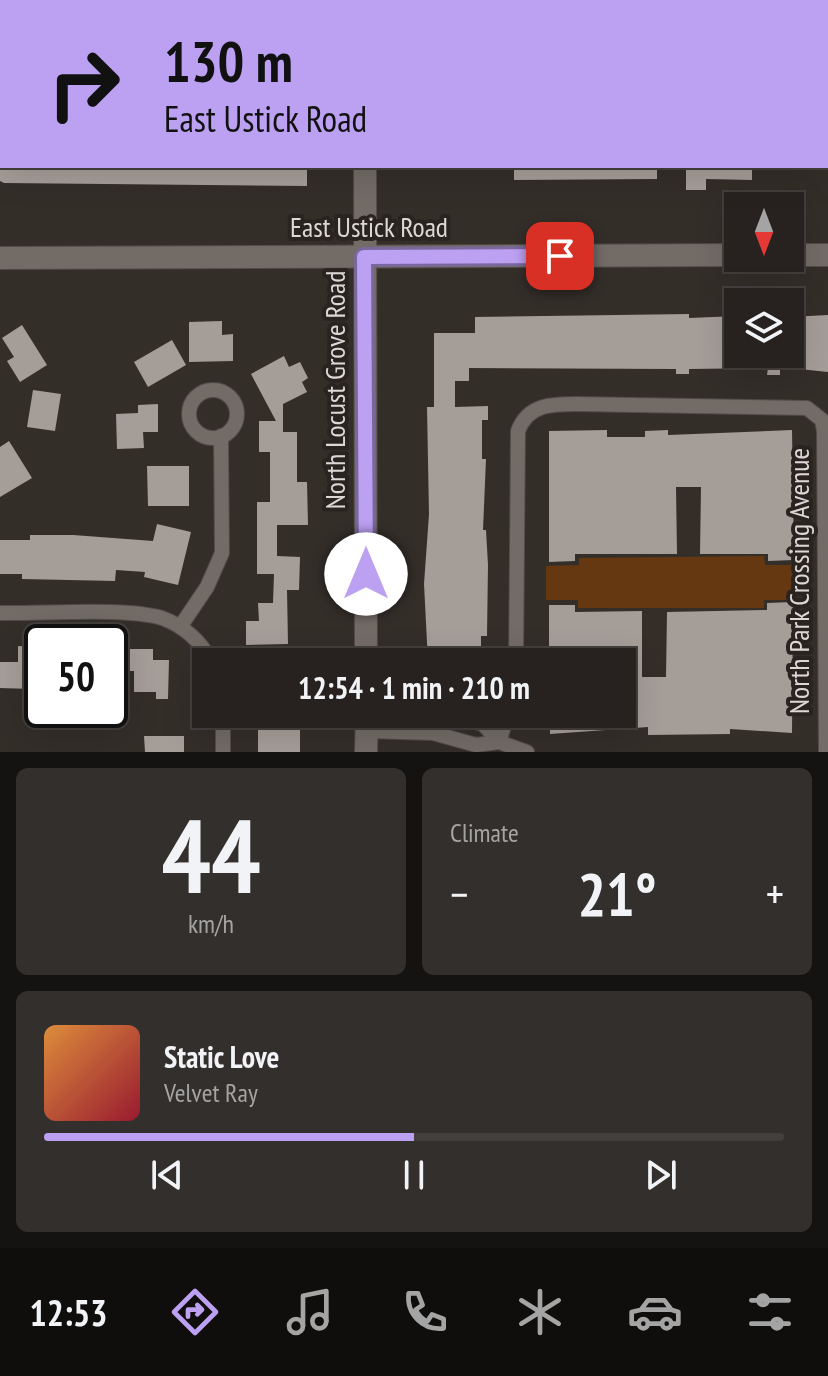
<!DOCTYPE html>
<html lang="en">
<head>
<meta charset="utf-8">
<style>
	body { margin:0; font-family:"PT Sans Narrow",sans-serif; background:#332f2c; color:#f1f3f6; height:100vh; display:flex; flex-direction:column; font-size:30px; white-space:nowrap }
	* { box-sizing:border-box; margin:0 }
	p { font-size:26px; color:#a4a4a4 }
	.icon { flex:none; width:44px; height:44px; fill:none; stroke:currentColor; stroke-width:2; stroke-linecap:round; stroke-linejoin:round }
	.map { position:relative; height:752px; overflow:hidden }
	.drawer { display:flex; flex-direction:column; gap:16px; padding:16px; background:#151311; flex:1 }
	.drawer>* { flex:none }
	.banner { position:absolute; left:0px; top:0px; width:828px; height:168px; box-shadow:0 8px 32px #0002,0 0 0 2px #433f3d; background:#bca0f2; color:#111; overflow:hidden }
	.needle { width:52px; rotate:180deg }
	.buttons { position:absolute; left:724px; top:192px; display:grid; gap:16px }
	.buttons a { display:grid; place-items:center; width:80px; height:80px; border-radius:0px; background:#27221f; box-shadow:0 8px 32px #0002,0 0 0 2px #433f3d; font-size:40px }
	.speed { position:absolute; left:24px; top:624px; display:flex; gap:16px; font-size:40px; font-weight:700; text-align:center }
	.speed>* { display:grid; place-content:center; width:104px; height:104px; border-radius:50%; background:#27221f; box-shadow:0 8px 32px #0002,0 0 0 2px #433f3d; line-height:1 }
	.speed .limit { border:4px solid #111; border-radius:12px; background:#fff; color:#111 }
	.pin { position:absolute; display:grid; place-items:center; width:68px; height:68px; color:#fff; margin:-34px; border-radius:16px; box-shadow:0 4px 12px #0006 }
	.me { position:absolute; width:88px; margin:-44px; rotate:0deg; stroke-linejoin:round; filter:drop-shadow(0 0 6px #0008) }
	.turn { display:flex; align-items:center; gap:28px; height:168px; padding:0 32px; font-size:36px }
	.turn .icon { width:104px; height:104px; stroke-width:2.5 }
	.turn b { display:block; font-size:56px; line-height:68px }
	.big { font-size:60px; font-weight:700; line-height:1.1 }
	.drawer .tile { flex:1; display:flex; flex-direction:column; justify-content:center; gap:12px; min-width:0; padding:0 28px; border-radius:12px; background:#332f2c }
	.drawer .dial { align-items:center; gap:0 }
	.dial b { font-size:104px; line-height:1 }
	.song { display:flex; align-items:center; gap:24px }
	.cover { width:96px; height:96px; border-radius:12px; background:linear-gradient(135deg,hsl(30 70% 55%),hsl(350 70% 35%)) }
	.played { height:8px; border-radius:4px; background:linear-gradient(90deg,#bca0f2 50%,#433f3d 50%) }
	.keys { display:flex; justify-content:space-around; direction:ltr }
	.heat { display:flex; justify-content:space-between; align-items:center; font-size:44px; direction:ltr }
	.drawer .tiles { flex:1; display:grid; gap:16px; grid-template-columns:1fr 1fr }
	.tile:last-child { grid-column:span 2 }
	.trip { position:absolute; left:192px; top:648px; width:444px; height:80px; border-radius:0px; background:#27221f; box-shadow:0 8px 32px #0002,0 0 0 2px #433f3d; font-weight:700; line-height:80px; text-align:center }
	.dock { display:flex; height:128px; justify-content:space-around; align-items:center; background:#100e0c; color:#a4a4a4 }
	.dock .icon { width:56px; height:56px }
	.dock .current { color:#bca0f2 }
	.dock b { font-size:36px; color:#f1f3f6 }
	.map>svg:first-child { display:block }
	.green { fill:#663812 }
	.building { fill:#a59d98 }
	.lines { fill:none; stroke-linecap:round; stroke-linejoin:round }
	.street-casing { stroke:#514c49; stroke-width:16 }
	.secondary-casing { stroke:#514c49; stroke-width:24 }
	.street { stroke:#726b66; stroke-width:14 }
	.secondary { stroke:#726b66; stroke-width:22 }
	.route-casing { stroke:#7a689d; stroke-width:20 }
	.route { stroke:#bca0f2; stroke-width:14 }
	.labels { text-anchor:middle; stroke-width:8; stroke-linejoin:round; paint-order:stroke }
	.street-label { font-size:28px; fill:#ddd8d6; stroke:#2a2420 }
</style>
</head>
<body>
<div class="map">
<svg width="828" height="752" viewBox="0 0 828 752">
	<rect width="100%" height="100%" fill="#342e29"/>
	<!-- green -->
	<path class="green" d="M 764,556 L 765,565 L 796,565 L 796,600 L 764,600 L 764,608 L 578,608 L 578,600 L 546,600 L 546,566 L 579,565 L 579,558 Z"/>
	<!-- building -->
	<path class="building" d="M 0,166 L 307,166 L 307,186 L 4,183 L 0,181 Z
		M 514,166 L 657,166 L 657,179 L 514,180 Z
		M 686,166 L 752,166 L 752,180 L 706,179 L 706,190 L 686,190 Z
		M 689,314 L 689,318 L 738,316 L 738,354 L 790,354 L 790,317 L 828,315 L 828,372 L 780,367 L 780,375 L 767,375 L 768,368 L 689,369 L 689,374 L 676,374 L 676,369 L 469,368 L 469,381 L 455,381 L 455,407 L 488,406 L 488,420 L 482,420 L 482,459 L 486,459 L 483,530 L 486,530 L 488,565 L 487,636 L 481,636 L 481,662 L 428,662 L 424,584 L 429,514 L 427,407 L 434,407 L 434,333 L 475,333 L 475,317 Z
		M 222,321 L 222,335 L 233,334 L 233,361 L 189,362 L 189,322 Z
		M 22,325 L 47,365 L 20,382 L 7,361 L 14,357 L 2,338 Z
		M 172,340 L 186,365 L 148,387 L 134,362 Z
		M 284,356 L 289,367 L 300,362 L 308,378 L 302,382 L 307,392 L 283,404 L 283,432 L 297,432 L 297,482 L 307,482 L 308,525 L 277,525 L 277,556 L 300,557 L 299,590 L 287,590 L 288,644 L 246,645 L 246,621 L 259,621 L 258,603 L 273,603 L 274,574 L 257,574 L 257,502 L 270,502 L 270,452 L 259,452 L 259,421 L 276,421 L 251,374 Z
		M 33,390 L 61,394 L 55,431 L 27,427 Z
		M 158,404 L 158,432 L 143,432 L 144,448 L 117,449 L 116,414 L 138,413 L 138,405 Z
		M 607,430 L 607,437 L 645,437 L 645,431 L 668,430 L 668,435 L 792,430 L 794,560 L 768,561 L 768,554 L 700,554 L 701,487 L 676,487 L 677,554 L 575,554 L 575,561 L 549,562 L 549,431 Z
		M 9,441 L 32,478 L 0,497 L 0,447 Z
		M 147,466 L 189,466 L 189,506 L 148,506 Z
		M 157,524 L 191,532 L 178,585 L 144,577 L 145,572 L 116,570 L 115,581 L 22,579 L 22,574 L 0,574 L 0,540 L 30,540 L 30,535 L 73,535 L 153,541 Z
		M 793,602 L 792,733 L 730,729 L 730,734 L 648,735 L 648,727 L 550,734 L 550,714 L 622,714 L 622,661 L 549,660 L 549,605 L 575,605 L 575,612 L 642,611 L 642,677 L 666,677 L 667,612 L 767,610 L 767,603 Z
		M 18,646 L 42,647 L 42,665 L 32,665 L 32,689 L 0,688 L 0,662 L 18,662 Z
		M 119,649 L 153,649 L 153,660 L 169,660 L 168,699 L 156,699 L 156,692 L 134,692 L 134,671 L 119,671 Z
		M 258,724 L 278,724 L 278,729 L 300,729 L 300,752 L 258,752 Z
		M 144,736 L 184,736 L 184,752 L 145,752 Z"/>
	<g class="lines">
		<defs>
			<path id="street" d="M 44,0 L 44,2
				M 227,0 L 227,2
				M 514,0 L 514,2
				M 826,87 L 828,87
				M 0,110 L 2,110
				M189 414a24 24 0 1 1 48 0a24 24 0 1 1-48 0Z
				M 0,613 C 41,614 126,607 162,618 C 184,626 201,642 212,662
				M 180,627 L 207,587 L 222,553 L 221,436
				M 516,662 L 518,431 C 528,404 552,404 577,404 L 807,408 L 822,420 L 824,431 L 826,752
				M 508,714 L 499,742 L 527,752
				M 367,731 L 433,733 L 476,745 L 499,742 L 483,724 L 440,714
				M 223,752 L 223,714"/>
			<path id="secondary" d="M 366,2 L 366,0
				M 365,166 L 366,662
				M 790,255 L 828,255
				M 0,258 L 738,255
				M 366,752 L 367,714"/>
		</defs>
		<!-- street casing -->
		<use href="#street" class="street-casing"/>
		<!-- secondary casing -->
		<use href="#secondary" class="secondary-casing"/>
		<!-- street -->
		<use href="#street" class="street"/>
		<!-- secondary -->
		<use href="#secondary" class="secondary"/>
	</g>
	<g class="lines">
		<defs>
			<path id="route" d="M 366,574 L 364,257 L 560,256"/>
		</defs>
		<!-- route casing -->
		<use href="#route" class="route-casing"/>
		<!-- route -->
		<use href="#route" class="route"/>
	</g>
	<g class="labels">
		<!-- street labels -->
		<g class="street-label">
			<text x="369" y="237">East Ustick Road</text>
			<text transform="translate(335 390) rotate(-90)" y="10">North Locust Grove Road</text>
			<text transform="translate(799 581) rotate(-90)" y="10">North Park Crossing Avenue</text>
		</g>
	</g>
</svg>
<div class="buttons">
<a><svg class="needle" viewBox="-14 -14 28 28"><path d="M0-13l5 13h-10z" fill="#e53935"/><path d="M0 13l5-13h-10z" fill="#a4a4a4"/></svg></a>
<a><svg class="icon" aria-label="layers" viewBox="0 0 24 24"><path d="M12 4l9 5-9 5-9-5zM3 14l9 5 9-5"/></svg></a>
</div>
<div class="speed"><div class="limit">50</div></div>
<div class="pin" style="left:560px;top:256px;background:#d93025"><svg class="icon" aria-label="arrive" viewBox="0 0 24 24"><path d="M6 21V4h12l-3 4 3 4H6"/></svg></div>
<svg class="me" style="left:366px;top:574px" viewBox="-20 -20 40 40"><circle r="19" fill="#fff"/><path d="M0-13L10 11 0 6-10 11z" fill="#bca0f2"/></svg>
<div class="trip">12:54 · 1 min · 210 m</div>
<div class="banner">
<div class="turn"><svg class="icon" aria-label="right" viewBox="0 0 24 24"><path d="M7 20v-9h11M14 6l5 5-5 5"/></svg><div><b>130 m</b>East Ustick Road</div></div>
</div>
</div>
<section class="drawer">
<div class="tiles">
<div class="tile dial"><b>44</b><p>km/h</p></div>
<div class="tile"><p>Climate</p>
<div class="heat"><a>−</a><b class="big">21°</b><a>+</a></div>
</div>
<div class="tile">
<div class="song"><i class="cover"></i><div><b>Static Love</b><p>Velvet Ray</p></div></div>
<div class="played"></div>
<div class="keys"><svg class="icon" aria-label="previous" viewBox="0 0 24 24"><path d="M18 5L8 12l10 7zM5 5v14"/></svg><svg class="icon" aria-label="pause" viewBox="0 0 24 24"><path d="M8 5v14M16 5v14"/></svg><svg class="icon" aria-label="next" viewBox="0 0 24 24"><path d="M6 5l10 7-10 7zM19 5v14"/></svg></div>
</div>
</div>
</section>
<nav class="dock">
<b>12:53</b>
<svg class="icon current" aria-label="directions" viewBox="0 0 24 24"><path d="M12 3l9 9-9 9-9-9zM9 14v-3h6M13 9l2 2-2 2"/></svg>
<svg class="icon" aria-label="music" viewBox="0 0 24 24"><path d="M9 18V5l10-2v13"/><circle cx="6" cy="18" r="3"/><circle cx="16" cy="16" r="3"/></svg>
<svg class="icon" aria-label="phone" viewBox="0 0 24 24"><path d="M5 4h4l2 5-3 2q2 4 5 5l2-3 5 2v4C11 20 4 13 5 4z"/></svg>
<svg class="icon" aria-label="climate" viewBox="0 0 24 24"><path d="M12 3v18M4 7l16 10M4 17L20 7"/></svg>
<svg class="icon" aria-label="car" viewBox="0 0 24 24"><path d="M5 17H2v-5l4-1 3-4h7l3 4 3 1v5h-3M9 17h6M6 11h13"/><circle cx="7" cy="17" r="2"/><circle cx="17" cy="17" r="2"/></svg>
<svg class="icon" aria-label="filters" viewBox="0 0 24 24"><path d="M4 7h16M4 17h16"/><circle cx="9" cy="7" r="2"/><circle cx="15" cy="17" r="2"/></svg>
</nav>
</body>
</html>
